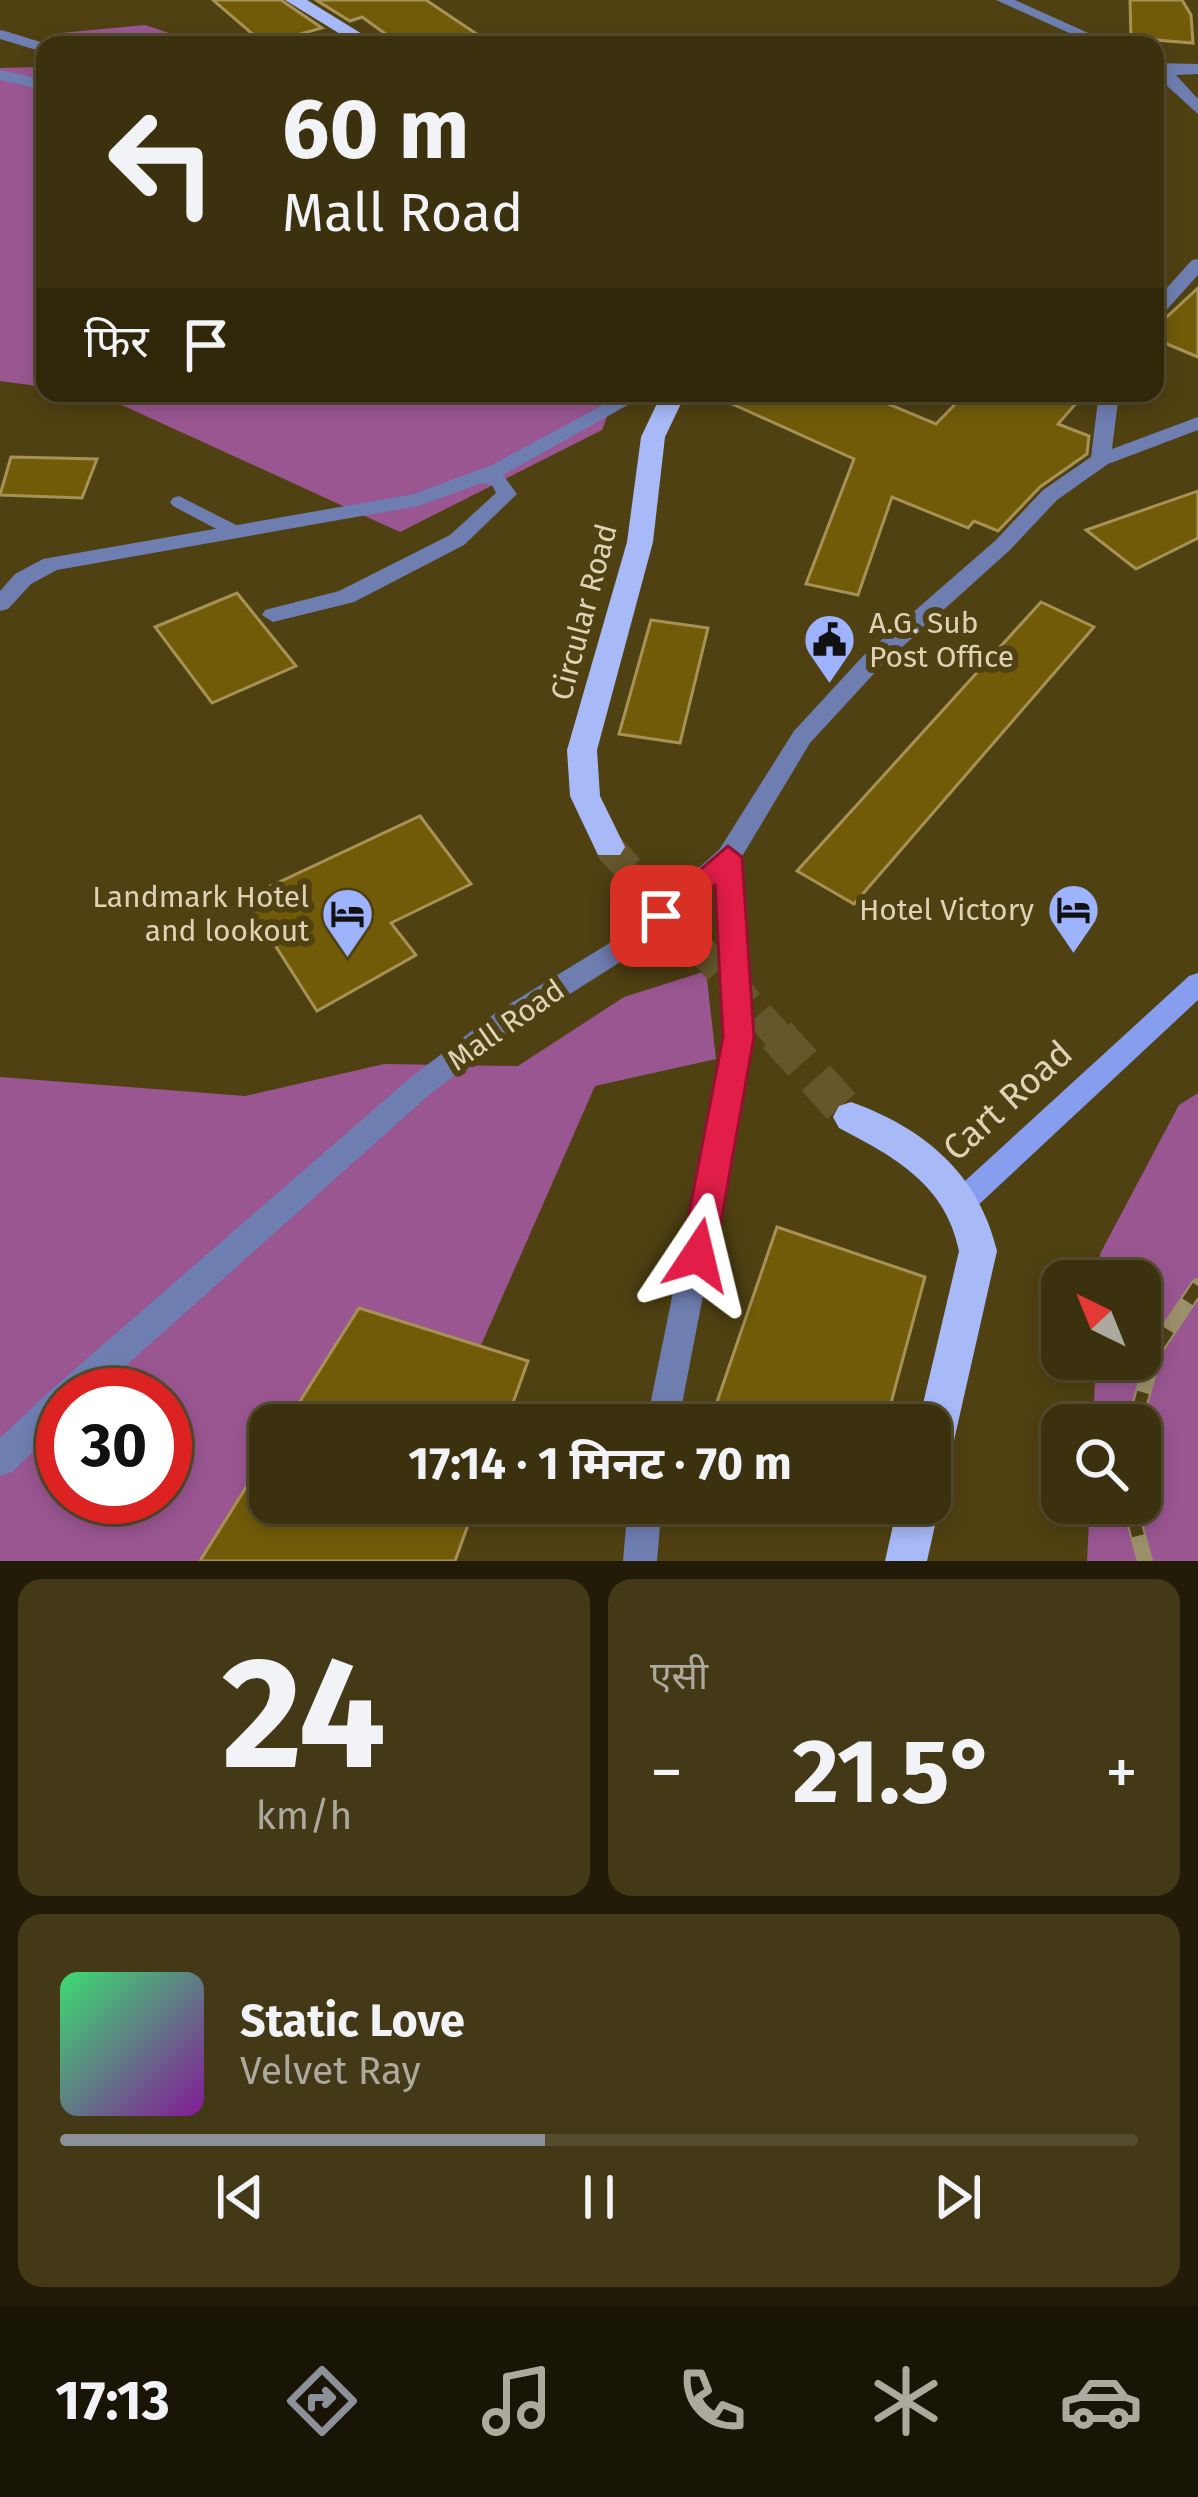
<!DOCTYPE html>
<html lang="hi">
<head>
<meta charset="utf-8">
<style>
	body { margin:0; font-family:"Fira Sans","Noto Sans Devanagari",sans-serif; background:#433917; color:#f1f3f6; height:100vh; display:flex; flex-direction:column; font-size:45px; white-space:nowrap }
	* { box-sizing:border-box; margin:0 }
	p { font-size:39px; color:#aca99e }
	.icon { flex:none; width:66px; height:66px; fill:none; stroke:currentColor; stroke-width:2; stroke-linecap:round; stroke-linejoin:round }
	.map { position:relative; height:1561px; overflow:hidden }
	.sheet { display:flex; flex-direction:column; gap:18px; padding:18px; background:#211b08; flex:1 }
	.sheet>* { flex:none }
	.guide { position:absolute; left:36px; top:36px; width:1128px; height:366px; border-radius:24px; box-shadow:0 6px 18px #0003,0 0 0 3px #554c2e; background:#3c310e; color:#f1f3f6; overflow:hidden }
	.needle { width:78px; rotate:317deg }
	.controls { position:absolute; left:1041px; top:1260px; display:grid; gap:24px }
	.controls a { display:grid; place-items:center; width:120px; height:120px; border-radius:24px; background:#3c310e; box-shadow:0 6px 18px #0003,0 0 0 3px #554c2e; font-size:60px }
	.speed { position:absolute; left:36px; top:1368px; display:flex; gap:24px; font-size:60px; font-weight:700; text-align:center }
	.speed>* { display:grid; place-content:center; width:156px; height:156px; border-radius:50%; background:#3c310e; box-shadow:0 6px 18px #0003,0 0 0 3px #554c2e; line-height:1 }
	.speed .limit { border:18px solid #d22; background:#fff; color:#111 }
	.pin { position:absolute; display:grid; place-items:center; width:102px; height:102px; color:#fff; margin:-51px; border-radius:24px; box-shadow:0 6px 18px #0006 }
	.me { position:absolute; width:132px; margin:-66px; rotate:10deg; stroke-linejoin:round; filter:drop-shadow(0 0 9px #0008) }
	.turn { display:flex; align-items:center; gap:42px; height:252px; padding:0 48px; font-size:54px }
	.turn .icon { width:156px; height:156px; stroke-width:2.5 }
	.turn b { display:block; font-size:84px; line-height:102px }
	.then { display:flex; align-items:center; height:114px; padding:0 48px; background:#0003; gap:24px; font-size:45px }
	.big { font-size:90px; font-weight:700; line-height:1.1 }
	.sheet .card { flex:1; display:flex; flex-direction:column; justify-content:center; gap:18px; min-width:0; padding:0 42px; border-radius:24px; background:#433917 }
	.sheet .dial { align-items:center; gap:0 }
	.dial b { font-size:156px; line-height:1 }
	.song { display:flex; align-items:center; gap:36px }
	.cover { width:144px; height:144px; border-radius:18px; background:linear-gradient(135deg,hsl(140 70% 55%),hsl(290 70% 35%)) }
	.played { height:12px; border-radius:6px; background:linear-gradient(90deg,#8c9099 45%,#554c2e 45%) }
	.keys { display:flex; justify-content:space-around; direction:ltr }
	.heat { display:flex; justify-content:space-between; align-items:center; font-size:66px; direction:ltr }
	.sheet .tiles { flex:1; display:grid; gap:18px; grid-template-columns:1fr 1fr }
	.card:last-child { grid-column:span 2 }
	.trip { position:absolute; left:249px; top:1404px; width:702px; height:120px; border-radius:24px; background:#3c310e; box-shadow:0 6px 18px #0003,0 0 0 3px #554c2e; font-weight:700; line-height:120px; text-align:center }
	.dock { display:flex; height:192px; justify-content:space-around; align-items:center; background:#181406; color:#aca99e }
	.dock .icon { width:84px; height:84px }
	.dock .on { color:#8c9099 }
	.dock b { font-size:54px; color:#f1f3f6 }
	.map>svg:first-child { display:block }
	.forest { fill:#995691; fill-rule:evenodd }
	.building { fill:#715b09; stroke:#a69255; stroke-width:3 }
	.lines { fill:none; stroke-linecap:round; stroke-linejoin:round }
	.primary-tunnel-far1 { stroke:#65572a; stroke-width:30; stroke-dasharray:30 15; stroke-linecap:butt }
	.primary-tunnel { stroke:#65572a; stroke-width:38; stroke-dasharray:38 20; stroke-linecap:butt }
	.service { fill:#6f7eb1; fill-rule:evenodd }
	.minor { fill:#6f7eb1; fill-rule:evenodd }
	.secondary { fill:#879dee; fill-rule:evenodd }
	.primary { fill:#a7b9f7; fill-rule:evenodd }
	.rail-casing { stroke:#9c906a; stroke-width:16 }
	.rail { stroke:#504112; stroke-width:12; stroke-dasharray:34; stroke-linecap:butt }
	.route { fill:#e11d48; stroke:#92132f; stroke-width:3 }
	.labels { text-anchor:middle; stroke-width:12; stroke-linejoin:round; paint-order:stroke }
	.street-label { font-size:30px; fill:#ded3b5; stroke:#504112 }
	.poi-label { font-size:30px; fill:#ded3b5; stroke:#504112; text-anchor:end }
	.near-street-label { font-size:36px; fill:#ded3b5; stroke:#504112 }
</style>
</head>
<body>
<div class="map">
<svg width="1198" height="1561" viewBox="0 0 1198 1561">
	<rect width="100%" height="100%" fill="#504112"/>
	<!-- forest -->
	<path class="forest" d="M 145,25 L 205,45 L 53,45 L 61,33 Z
		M 45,59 L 45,387 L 0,381 L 0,68 L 40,67 Z
		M 84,393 L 616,393 L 602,430 L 400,532 L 102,396 Z
		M 706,971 L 716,1059 L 595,1086 L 460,1393 L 419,1425 L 270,1425 L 270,1503 L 251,1561 L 0,1561 L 0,1077 L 245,1096 L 384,1064 L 518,1066 L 624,997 ZM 63,1395 L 165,1395 L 165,1497 L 63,1497 Z
		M 1198,1093 L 1198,1561 L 1087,1561 L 1090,1503 L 1140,1503 L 1140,1425 L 1093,1425 L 1096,1359 L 1140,1359 L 1140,1281 L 1099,1281 L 1100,1254 L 1179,1105 Z"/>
	<!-- building -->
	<path class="building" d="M 213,0 L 281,0 L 322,28 L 264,44 Z
		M 316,0 L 426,0 L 493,45 L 401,45 L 362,17 L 350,21 Z
		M 1130,0 L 1182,0 L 1191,15 L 1193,43 L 1131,38 Z
		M 1198,288 L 1198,357 L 1155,339 L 1155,328 Z
		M 708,393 L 862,393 L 936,424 L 966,393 L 1085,393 L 1058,424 L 1089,436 L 1087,454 L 1040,487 L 998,531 L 974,521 L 968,528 L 892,497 L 858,595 L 806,584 L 854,459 Z
		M 11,457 L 97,459 L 82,498 L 0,495 Z
		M 1198,491 L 1198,538 L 1136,569 L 1086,530 Z
		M 237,593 L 296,666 L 212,703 L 155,627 Z
		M 1041,602 L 1094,627 L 854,904 L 797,871 Z
		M 651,620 L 708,628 L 680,743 L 619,734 Z
		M 420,816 L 471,884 L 391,923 L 416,955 L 317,1011 L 245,898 Z
		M 777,1227 L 925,1277 L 885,1425 L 709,1425 Z
		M 359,1308 L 528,1361 L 505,1425 L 285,1425 Z
		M 270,1449 L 270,1503 L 476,1503 L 455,1561 L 200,1561 Z"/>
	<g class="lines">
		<!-- primary-tunnel-far1 -->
		<path class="primary-tunnel-far1" d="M 609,847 L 780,1038"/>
		<!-- primary-tunnel -->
		<path class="primary-tunnel" d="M 777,1035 L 851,1117"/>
		<!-- service -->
		<path class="service" d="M 179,496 L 236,525 L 239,529 L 236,533 L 224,533 L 173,506 L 170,502 L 173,498 Z"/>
		<!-- minor -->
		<path class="minor" d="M 996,0 L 1015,0 L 1115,45 L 1096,45 Z
			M 0,30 L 5,31 L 50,45 L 45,45 L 45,52 L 40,51 L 0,39 Z
			M 1155,63 L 1198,64 L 1198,74 L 1176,75 L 1198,99 L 1198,114 L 1155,75 Z
			M 0,70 L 45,80 L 45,90 L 0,80 Z
			M 1198,259 L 1198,275 L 1161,316 L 1155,317 L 1155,301 L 1192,260 Z
			M 625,393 L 649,393 L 503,475 L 517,494 L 464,545 L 354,602 L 273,622 L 262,615 L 265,610 L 339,591 L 450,535 L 496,493 L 492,485 L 482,483 L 418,506 L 57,570 L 31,584 L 8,609 L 0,611 L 0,591 L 15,574 L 43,559 L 414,494 L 492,465 Z
			M 1099,393 L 1119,393 L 1112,449 L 1198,417 L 1198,430 L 1108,464 L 1057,500 L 1010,550 L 880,667 L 810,743 L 741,858 L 753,1037 L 678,1425 L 646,1425 L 725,1037 L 717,881 L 636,952 L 518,1027 L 430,1094 L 93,1395 L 63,1395 L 63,1422 L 12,1472 L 0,1476 L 0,1438 L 52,1389 L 410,1078 L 498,1011 L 618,938 L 719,850 L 794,731 L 864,655 L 996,540 L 1043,490 L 1091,457 Z
			M 628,1503 L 662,1503 L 657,1561 L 623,1561 Z"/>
		<!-- secondary -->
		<path class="secondary" d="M 1198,973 L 1198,1000 L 974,1209 L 964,1213 L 954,1209 L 949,1200 L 954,1191 L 1189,976 Z"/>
		<!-- primary -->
		<path class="primary" d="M 285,0 L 307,0 L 380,45 L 358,45 Z
			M 662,393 L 686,393 L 665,437 L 653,542 L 597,750 L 600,796 L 625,847 L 620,855 L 598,855 L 570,796 L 567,750 L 627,542 L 641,437 Z
			M 851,1102 C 924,1128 979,1174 997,1251 L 950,1458 L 944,1472 L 930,1478 L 930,1425 L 918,1425 L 959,1251 C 946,1185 895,1157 839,1128 L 833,1117 L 839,1106 Z
			M 930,1487 L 940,1503 L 927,1561 L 885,1561 L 898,1503 L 930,1503 Z"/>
		<defs>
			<path id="rail" d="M 1134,1425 L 1155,1350 L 1198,1286
				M 1129,1503 L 1145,1561"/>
		</defs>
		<!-- rail casing -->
		<use href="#rail" class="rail-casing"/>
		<!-- rail -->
		<use href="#rail" class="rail"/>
	</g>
	<!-- route -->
	<path class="route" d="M 728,846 L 742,857 L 754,1037 L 715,1255 L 710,1266 L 698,1270 L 686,1266 L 681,1255 L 723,1037 L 715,885 L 661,927 L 646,916 Z"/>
	<!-- icons -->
	<defs>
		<symbol id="civic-pin" viewBox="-11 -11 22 30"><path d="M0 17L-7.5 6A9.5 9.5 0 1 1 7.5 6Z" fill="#9eb3fd" stroke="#504112"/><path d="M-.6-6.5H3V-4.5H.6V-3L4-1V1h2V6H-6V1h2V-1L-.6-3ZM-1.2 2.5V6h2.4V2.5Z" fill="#111"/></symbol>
		<symbol id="hotel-pin" viewBox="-11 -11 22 30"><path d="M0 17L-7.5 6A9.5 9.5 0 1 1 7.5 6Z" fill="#9eb3fd" stroke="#504112"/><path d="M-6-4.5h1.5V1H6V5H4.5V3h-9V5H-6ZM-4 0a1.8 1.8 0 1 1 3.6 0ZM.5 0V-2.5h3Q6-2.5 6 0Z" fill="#111"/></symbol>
	</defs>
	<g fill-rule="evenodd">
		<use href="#civic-pin" x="800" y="610" width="59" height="81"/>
		<use href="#hotel-pin" x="1044" y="880" width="59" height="81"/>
		<use href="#hotel-pin" x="318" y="884" width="59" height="81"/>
	</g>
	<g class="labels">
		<!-- street labels -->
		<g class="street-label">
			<text transform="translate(584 612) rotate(-75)" y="10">Circular Road</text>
			<text transform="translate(506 1025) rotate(-35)" y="10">Mall Road</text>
		</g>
		<!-- poi labels -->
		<g class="poi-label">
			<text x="869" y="633" text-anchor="start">A.G. Sub<tspan x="869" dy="34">Post Office</tspan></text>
			<text x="309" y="907">Landmark Hotel<tspan x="309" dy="34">and lookout</tspan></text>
			<text x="1034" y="920">Hotel Victory</text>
		</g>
		<!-- near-street labels -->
		<g class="near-street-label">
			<text transform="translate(1007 1100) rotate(-42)" y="13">Cart Road</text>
		</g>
	</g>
</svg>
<div class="controls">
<a><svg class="needle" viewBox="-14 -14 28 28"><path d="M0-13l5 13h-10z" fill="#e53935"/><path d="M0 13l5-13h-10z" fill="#aca99e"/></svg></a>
<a><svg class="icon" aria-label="search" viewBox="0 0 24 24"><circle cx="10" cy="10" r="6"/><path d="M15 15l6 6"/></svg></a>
</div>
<div class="speed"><div class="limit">30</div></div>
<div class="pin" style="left:661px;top:916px;background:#d93025"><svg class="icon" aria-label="arrive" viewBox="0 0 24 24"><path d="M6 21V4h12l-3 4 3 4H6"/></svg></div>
<svg class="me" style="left:698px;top:1255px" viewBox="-20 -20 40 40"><path d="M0-17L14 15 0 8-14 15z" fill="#e11d48" stroke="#fff" stroke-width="4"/></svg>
<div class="trip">17:14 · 1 मिनट · 70 m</div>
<div class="guide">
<div class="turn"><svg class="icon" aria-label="left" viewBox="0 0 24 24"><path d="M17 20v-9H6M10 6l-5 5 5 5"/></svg><div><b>60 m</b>Mall Road</div></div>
<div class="then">फिर<svg class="icon" aria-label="arrive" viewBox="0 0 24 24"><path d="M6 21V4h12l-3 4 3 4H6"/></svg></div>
</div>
</div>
<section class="sheet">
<div class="tiles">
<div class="card dial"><b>24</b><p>km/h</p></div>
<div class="card"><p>एसी</p>
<div class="heat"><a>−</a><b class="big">21.5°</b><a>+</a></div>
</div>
<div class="card">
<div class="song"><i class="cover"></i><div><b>Static Love</b><p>Velvet Ray</p></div></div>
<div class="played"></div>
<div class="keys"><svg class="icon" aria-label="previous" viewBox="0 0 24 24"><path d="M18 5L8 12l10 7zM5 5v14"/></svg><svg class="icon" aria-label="pause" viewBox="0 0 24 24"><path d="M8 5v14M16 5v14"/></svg><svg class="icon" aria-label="next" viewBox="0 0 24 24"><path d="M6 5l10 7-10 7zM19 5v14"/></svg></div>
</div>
</div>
</section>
<nav class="dock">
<b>17:13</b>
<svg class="icon on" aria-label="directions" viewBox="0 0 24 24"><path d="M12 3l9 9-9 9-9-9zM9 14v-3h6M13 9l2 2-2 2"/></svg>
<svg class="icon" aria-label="music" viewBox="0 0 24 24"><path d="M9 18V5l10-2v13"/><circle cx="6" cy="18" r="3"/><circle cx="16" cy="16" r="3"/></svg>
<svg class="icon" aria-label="phone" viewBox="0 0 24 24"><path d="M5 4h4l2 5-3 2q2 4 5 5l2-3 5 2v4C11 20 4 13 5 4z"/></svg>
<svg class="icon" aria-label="climate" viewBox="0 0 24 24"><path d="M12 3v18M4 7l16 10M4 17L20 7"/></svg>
<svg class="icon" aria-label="car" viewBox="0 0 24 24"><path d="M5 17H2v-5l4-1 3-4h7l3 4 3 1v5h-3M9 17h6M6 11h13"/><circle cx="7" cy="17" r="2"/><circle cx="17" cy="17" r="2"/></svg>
</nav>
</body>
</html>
